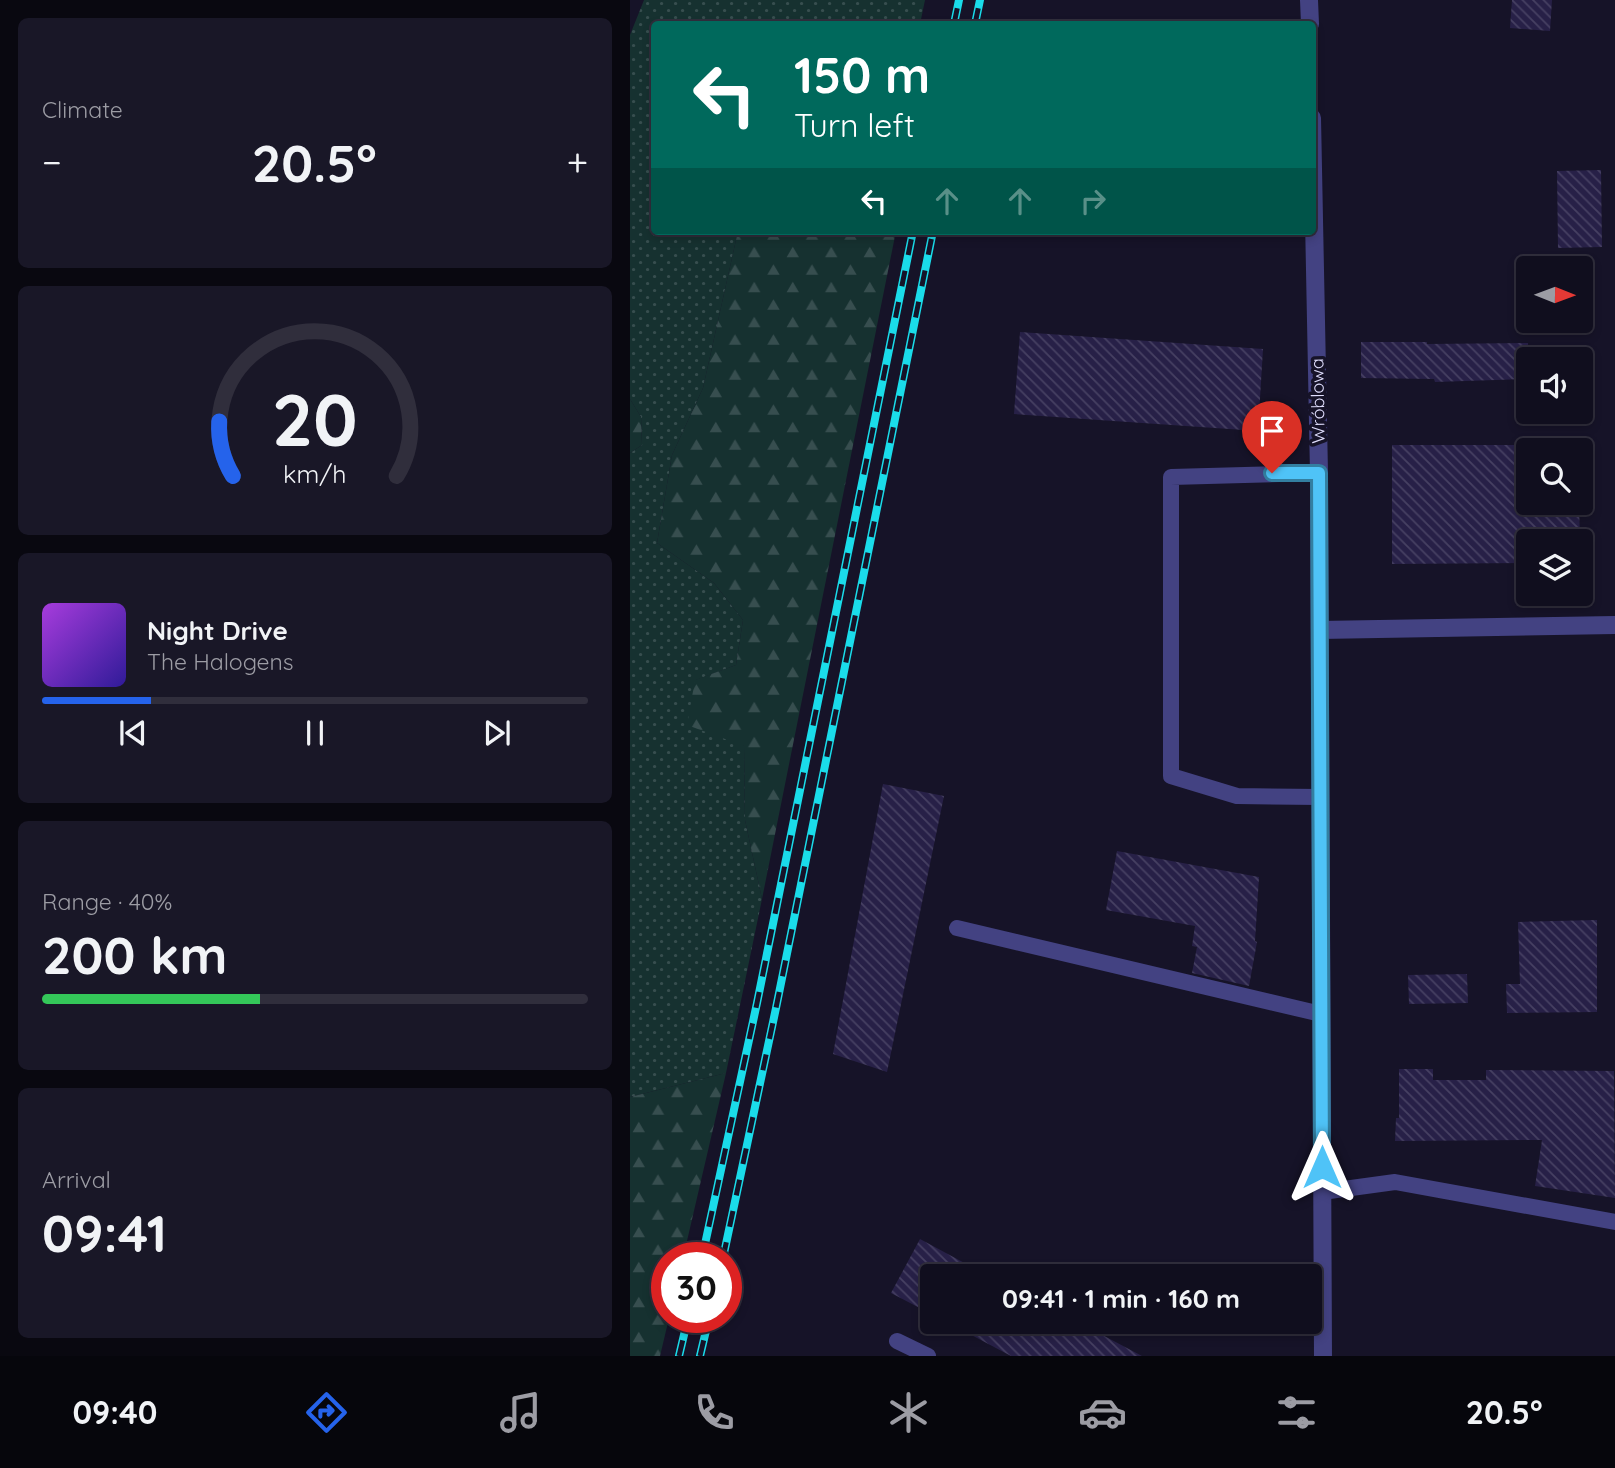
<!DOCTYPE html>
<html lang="en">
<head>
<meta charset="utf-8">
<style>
	body { margin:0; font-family:Quicksand,sans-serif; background:#191727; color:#f1f3f6; height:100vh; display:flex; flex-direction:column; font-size:26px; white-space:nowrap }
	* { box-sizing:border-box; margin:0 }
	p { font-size:23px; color:#9c9ca4 }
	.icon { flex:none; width:38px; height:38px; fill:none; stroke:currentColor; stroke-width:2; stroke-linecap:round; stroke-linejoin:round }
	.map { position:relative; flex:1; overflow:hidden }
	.panel { display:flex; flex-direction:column; gap:18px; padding:18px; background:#090810; width:630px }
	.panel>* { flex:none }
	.banner { position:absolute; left:21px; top:21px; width:665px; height:214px; border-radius:7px; box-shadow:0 4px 10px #0003,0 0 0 2px #302e3c; background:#00695c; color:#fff; overflow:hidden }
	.needle { width:46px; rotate:91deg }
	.buttons { position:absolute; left:886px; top:256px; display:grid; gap:14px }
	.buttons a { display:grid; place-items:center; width:77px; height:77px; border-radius:7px; background:#100e1e; box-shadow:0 4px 10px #0003,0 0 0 2px #302e3c; font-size:35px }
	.speed { position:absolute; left:21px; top:1242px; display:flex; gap:14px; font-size:35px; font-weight:700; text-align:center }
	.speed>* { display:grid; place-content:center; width:91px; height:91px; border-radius:50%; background:#100e1e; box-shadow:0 4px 10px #0003,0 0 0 2px #302e3c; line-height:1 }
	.speed .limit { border:10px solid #d22; background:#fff; color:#111 }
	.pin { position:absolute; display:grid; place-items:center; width:60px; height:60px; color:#fff; margin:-72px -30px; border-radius:50% 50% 50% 0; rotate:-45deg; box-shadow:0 0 7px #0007 }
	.pin .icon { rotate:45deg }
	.me { position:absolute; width:77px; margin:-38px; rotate:0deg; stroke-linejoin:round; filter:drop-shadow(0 0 5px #0008) }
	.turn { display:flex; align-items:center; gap:24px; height:147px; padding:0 28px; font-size:32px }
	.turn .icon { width:91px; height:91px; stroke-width:2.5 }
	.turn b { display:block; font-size:49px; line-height:60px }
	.lanes { display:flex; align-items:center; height:66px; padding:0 28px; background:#0003; justify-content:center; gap:35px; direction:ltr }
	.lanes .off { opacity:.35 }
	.big { font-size:52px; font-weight:800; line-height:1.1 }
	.panel .widget { flex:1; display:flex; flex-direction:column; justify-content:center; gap:10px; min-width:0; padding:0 24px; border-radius:10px; background:#191727 }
	.panel .dial { align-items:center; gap:0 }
	.dial svg { height:182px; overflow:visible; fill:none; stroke:#302e3c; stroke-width:7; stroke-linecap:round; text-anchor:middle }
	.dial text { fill:#f1f3f6; stroke:none }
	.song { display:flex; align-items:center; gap:21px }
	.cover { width:84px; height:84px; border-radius:10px; background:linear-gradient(135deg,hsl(280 70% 55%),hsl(250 70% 35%)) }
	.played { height:7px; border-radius:4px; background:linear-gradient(90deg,#2563eb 20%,#302e3c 20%) }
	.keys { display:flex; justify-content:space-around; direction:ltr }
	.heat { display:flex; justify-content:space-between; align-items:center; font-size:38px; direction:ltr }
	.charge { height:10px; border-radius:5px; background:linear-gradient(90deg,#34c759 40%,#302e3c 0) }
	.trip { position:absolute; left:290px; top:1264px; width:402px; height:70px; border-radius:7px; background:#100e1e; box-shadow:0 4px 10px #0003,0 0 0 2px #302e3c; font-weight:800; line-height:70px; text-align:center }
	.tab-bar { display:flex; height:112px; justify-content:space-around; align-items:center; background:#06060c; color:#9c9ca4 }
	.tab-bar .icon { width:49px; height:49px }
	.tab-bar .selected { color:#2563eb }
	.tab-bar b { font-size:32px; color:#f1f3f6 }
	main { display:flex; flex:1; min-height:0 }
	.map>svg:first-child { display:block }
	.grass { fill:url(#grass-dots) }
	.forest { fill:url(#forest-firs) }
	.building { fill:url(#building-back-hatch) }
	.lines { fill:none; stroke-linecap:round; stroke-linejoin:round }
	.lane { stroke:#434282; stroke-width:16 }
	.street { stroke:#434282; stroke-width:18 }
	.rail-casing { stroke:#1adcea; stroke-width:8 }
	.rail { stroke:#161328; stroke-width:5; stroke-dasharray:16; stroke-linecap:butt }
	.route-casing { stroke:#337fa1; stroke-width:18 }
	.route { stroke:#4fc3f7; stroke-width:12 }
	.labels { text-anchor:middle; stroke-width:7; stroke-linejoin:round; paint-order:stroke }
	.street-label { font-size:18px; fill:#dfddfc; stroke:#161328 }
</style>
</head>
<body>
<main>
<section class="panel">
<div class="widget"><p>Climate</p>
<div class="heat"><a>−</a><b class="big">20.5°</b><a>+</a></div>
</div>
<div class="widget dial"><svg viewBox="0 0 100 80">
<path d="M14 69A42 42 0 1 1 86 69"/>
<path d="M14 69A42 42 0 0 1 8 45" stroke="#2563eb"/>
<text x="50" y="56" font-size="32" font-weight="700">20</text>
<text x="50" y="72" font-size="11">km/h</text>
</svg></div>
<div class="widget">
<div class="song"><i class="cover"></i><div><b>Night Drive</b><p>The Halogens</p></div></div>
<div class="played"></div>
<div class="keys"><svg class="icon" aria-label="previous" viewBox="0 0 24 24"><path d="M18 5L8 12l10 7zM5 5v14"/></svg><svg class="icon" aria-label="pause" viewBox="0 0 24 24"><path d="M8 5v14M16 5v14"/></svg><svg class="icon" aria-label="next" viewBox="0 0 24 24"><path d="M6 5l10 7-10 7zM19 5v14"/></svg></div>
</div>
<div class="widget"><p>Range · 40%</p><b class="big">200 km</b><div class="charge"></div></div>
<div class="widget"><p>Arrival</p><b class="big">09:41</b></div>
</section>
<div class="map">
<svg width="985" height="1356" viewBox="0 0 985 1356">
	<defs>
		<pattern id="grass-dots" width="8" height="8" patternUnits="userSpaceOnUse" patternTransform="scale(1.75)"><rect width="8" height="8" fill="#163130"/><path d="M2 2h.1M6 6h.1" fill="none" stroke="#374e4f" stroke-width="1.8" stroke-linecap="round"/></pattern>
		<pattern id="forest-firs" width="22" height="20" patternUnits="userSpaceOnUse" patternTransform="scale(1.75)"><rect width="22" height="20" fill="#163130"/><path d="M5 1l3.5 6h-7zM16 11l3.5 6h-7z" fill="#374e4f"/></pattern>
		<pattern id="building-back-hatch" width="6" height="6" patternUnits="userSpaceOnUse" patternTransform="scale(1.75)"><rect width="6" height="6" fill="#272047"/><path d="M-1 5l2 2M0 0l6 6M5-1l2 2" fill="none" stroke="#464062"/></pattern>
	</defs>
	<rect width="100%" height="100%" fill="#161328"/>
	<!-- grass -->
	<path class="grass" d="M 14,0 L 295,0 L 290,24 L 24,24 L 24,231 L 108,231 L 73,388 L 42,455 L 27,543 L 84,583 L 113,620 L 106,665 L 66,680 L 114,746 L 115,820 L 132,899 L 96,1073 L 0,1097 L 0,453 L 12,445 L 11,417 L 0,399 L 0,35 Z"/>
	<!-- forest -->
	<path class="forest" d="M 108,231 L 266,231 L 132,899 L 115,820 L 114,746 L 57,725 L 65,680 L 106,665 L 113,620 L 84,583 L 27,543 L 42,455 L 73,388 Z
		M 0,399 L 11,417 L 12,445 L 0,453 Z
		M 96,1073 L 53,1258 L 37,1258 L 37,1318 L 39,1318 L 30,1356 L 0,1356 L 0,1097 Z"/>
	<!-- building -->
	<path class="building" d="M 882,0 L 922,0 L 920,31 L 880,28 Z
		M 971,170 L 972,247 L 928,248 L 927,171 Z
		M 390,332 L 633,349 L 628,431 L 384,414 Z
		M 731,342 L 797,342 L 797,344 L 898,343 L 898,379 L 805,382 L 804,379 L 731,378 Z
		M 762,445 L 898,445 L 898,502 L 949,502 L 950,541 L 898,541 L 898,563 L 762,564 Z
		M 253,784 L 314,796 L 257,1072 L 203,1054 Z
		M 487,851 L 629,877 L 625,941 L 627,942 L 619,986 L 562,973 L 567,947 L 562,946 L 565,926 L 476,910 Z
		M 967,920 L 967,1012 L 877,1013 L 876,984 L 890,984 L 888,922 Z
		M 837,974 L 838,1003 L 779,1004 L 778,975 Z
		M 769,1069 L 803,1069 L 803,1080 L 856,1080 L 856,1070 L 984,1071 L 985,1198 L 905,1186 L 912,1140 L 765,1141 L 766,1118 L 769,1118 Z
		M 290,1239 L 353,1273 L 359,1276 L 303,1276 L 303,1315 L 261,1293 Z
		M 315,1321 L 446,1321 L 512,1356 L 381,1356 Z"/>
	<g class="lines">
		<!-- lane -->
		<path class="lane" d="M 689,473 L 541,477 L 541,776 L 607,796 L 690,797
			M 327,928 L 691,1014
			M 692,1192 L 765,1182 L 985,1222
			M 267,1341 L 298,1356"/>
		<!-- street -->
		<path class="street" d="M 679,0 L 680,24
			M 682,118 L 689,473 L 693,1356
			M 690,630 L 985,625"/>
		<defs>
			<path id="rail" d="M 324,24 L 329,0
				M 345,24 L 350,0
				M 72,1258 L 127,1003 L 283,231
				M 93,1258 L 146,1008 L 303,231
				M 49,1356 L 58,1318
				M 70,1356 L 79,1318"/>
		</defs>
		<!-- rail casing -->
		<use href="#rail" class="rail-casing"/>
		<!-- rail -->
		<use href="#rail" class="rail"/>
	</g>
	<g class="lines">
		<defs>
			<path id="route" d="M 642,473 L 689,473 L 692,1167"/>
		</defs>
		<!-- route casing -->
		<use href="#route" class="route-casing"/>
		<!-- route -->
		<use href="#route" class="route"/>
	</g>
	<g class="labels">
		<!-- street labels -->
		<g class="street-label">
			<text transform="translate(688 401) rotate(-91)" y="6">Wróblowa</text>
		</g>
	</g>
</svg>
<div class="buttons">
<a><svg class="needle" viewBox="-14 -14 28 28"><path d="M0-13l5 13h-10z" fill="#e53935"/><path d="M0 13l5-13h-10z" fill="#9c9ca4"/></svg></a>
<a><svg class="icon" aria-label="sound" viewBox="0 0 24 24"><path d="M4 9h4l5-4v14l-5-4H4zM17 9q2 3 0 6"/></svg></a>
<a><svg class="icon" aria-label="search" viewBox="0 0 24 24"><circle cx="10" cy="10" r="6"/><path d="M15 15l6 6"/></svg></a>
<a><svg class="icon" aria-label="layers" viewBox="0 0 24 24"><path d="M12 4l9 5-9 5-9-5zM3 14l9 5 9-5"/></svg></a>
</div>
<div class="speed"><div class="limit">30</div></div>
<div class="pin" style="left:642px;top:473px;background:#d93025"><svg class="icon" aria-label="arrive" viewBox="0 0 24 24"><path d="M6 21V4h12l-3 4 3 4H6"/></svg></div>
<svg class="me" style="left:692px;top:1167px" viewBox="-20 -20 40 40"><path d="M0-17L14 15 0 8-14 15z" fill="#4fc3f7" stroke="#fff" stroke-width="4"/></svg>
<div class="trip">09:41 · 1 min · 160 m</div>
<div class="banner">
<div class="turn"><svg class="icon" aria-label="left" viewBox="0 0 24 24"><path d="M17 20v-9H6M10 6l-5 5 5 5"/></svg><div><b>150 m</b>Turn left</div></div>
<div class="lanes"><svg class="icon" aria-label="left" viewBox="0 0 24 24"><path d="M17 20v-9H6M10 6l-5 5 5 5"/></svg><svg class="icon off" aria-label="ahead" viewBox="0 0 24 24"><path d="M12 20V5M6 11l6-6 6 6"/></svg><svg class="icon off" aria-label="ahead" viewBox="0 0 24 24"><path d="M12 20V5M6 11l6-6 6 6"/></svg><svg class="icon off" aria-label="right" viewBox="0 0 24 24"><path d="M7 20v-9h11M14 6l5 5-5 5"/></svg></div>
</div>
</div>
</main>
<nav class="tab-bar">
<b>09:40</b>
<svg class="icon selected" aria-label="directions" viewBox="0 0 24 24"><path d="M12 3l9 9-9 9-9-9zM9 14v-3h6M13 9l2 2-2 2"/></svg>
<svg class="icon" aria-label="music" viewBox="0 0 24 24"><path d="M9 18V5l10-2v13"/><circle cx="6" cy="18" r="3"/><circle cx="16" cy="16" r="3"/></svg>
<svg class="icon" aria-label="phone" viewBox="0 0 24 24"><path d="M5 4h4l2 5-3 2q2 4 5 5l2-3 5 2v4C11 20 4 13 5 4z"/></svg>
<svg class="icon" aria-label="climate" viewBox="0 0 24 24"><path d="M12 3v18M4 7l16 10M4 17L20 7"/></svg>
<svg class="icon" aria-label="car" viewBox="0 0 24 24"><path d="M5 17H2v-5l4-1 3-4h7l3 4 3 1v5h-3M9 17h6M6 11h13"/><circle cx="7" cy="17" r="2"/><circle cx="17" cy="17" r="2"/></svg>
<svg class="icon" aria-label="filters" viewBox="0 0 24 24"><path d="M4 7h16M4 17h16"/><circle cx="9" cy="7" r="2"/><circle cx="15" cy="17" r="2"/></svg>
<b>20.5°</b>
</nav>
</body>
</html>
